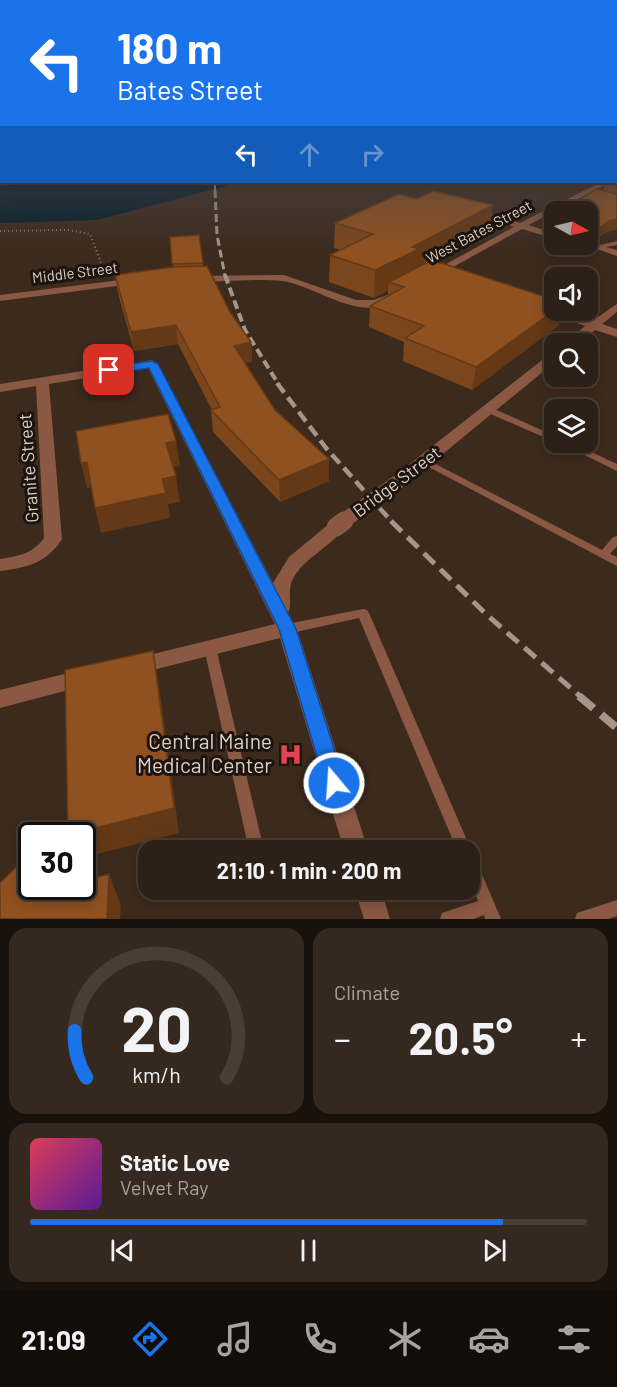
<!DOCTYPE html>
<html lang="en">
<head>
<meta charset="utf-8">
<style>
	body { margin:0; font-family:Barlow,sans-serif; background:#35281f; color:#f1f3f6; height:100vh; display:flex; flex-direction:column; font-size:22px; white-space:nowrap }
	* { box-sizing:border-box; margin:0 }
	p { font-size:20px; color:#a7a3a1 }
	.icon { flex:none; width:33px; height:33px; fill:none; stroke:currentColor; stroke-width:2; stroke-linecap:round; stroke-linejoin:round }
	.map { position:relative; height:919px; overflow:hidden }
	.side { display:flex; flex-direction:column; gap:9px; padding:9px; background:#19120c; flex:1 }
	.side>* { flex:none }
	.top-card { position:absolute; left:0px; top:0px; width:618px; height:183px; box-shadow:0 3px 15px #0003,0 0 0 2px #483e35; background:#1a73e8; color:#fff; overflow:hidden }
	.needle { width:39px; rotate:98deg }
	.controls { position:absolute; left:544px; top:201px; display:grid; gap:12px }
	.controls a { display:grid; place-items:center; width:54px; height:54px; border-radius:12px; background:#2d2016; box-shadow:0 3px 15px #0003,0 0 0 2px #483e35; font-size:30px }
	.speed { position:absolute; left:18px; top:822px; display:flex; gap:12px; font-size:30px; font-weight:700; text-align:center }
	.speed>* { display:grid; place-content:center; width:78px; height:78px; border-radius:50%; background:#2d2016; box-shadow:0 3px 15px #0003,0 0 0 2px #483e35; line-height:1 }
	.speed .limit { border:3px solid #111; border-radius:9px; background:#fff; color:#111 }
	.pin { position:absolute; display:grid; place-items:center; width:51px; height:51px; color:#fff; margin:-26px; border-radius:12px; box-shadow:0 3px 9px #0006 }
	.me { position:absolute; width:66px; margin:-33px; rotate:342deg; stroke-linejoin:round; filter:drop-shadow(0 0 4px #0008) }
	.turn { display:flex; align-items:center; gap:21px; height:126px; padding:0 18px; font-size:27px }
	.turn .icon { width:78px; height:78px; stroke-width:2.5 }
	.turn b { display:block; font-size:42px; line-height:51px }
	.lanes { display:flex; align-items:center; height:57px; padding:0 18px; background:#0003; justify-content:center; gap:30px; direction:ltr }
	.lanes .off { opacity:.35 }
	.big { font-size:45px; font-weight:700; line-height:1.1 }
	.side .widget { flex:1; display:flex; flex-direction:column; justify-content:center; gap:9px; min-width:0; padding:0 21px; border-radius:18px; background:#35281f }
	.side .dial { align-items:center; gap:0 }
	.dial svg { height:156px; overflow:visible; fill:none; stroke:#483e35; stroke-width:7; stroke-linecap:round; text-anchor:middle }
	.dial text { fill:#f1f3f6; stroke:none }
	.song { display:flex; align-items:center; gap:18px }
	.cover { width:72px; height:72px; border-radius:9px; background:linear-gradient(135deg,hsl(350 70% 55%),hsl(270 70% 35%)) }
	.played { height:6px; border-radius:3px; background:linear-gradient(90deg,#1a73e8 85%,#483e35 85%) }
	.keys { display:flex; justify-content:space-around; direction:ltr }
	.heat { display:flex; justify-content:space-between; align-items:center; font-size:33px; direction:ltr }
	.side .tiles { flex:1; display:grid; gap:9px; grid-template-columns:1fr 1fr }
	.widget:last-child { grid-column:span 2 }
	.trip { position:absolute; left:138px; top:840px; width:342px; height:60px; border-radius:18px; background:#2d2016; box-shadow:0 3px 15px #0003,0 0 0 2px #483e35; font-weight:700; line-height:60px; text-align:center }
	.dock { display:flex; height:96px; justify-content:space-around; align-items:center; background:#120d09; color:#a7a3a1 }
	.dock .icon { width:42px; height:42px }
	.dock .on { color:#1a73e8 }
	.dock b { font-size:27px; color:#f1f3f6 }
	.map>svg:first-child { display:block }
	.water { fill:#041e2c }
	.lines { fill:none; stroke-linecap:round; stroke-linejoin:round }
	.path { stroke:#8f8075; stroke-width:2; stroke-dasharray:1 3; stroke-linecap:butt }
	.service { fill:#8a5843; fill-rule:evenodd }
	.minor { fill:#8a5843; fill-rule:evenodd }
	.tertiary { fill:#8a5843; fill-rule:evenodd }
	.rail-far5 { stroke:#a4968c; stroke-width:2; stroke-dasharray:6 3; stroke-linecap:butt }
	.rail-far4 { stroke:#a4968c; stroke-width:3; stroke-dasharray:8 4; stroke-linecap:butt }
	.rail-far3 { stroke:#a4968c; stroke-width:4; stroke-dasharray:9 4.5; stroke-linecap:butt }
	.rail-far2 { stroke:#a4968c; stroke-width:4.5; stroke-dasharray:12 6; stroke-linecap:butt }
	.rail-far1 { stroke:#a4968c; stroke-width:5; stroke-dasharray:15 8; stroke-linecap:butt }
	.rail { stroke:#a4968c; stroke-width:8; stroke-dasharray:19 10; stroke-linecap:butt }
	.minor-bridge-far1 { stroke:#8a5843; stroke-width:15 }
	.minor-bridge { stroke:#8a5843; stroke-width:19 }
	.wall { fill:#7c461c }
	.shaded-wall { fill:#653916 }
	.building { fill:#905120; stroke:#653916; stroke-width:1.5 }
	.route { fill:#1a73e8; stroke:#114b97; stroke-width:1.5 }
	.labels { text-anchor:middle; stroke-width:6; stroke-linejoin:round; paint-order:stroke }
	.far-street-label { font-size:15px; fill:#dbcfc7; stroke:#1d140f }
	.street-label { font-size:18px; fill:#dbcfc7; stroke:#1d140f }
	.near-poi-label { font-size:21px; fill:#dbcfc7; stroke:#1d140f; text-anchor:end }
</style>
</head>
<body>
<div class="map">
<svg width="617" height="919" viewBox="0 0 617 919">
	<rect width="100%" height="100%" fill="#3c2a1d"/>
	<!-- water -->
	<path class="water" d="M 0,123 L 2,182 L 241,182 L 97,220 L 0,223 Z"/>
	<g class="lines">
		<!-- path -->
		<path class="path" d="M 0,231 L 68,230 L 90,234 L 105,273"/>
		<!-- service -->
		<path class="service" d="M 617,241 L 617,245 L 595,249 L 592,247 Z
			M 486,408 L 492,408 L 555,436 L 555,442 L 486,412 L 485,410 Z
			M 558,442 L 570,442 L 617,464 L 617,471 Z
			M 424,458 L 602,550 L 613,537 L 617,536 L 617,546 L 610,554 L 617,557 L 617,566 L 421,463 L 419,461 Z
			M 363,609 L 367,610 L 369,613 L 469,845 L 472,850 L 470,855 L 470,850 L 457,850 L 359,618 L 287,634 L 283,632 L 281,629 L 283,626 L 287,624 Z
			M 210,643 L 214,645 L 216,648 L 264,850 L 249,850 L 204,648 L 206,645 Z
			M 470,855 L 475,858 L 501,919 L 485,919 L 484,915 L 473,919 L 440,919 L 442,913 L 478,901 L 470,880 Z
			M 617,900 L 617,916 L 608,919 L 575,919 L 577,913 Z"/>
		<!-- minor -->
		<path class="minor" d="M 617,173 L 617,178 L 616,178 L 616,173 Z
			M 601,182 L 610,182 L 521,229 L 468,212 L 472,209 L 520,223 Z
			M 617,304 L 617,312 L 602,324 L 617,329 L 617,337 L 595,330 L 578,344 L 564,344 L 585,326 L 539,309 L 545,306 L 592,321 Z
			M 555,352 L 555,362 L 400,489 L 388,489 L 386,485 L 388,481 L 551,353 Z
			M 152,360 L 158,364 L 273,583 L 289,557 L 330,523 L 342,523 L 344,527 C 332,547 306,556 294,577 C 286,590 293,602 288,613 L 297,629 L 368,850 L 344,850 L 280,638 L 137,674 L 130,672 L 127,666 L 130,660 L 137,658 L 275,624 L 148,368 L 49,384 L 62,539 C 47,563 26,568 0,571 L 0,559 C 18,556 33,554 44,538 L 36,386 L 0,392 L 0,384 Z
			M 84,669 L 91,672 L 94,678 L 91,684 L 0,708 L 0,690 Z
			M 355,890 L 381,890 L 390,919 L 364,919 Z"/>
		<!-- tertiary -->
		<path class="tertiary" d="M 521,223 L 555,233 L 555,239 L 522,229 L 435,277 L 426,275 Z
			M 588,242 L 617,250 L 617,256 L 582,244 L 588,244 Z
			M 284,275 L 356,300 L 373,300 L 391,294 L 396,297 C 366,327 315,285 282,281 C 253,278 222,282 193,282 L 188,279 L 193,276 Z
			M 136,278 L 140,279 L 140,283 L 0,301 L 0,295 Z"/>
		<!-- rail-far5 -->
		<path class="rail-far5" d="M 215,191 L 215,182"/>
		<!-- rail-far4 -->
		<path class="rail-far4" d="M 215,190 L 217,235 L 225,276"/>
		<!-- rail-far3 -->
		<path class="rail-far3" d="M 225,275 L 245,330 L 279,385"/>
		<!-- rail-far2 -->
		<path class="rail-far2" d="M 277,383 L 326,448 L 392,522"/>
		<!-- rail-far1 -->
		<path class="rail-far1" d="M 391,521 L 487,615 L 581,697"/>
		<!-- rail -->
		<path class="rail" d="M 579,696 L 617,728"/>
		<!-- minor-bridge-far1 -->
		<path class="minor-bridge-far1" d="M 342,522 L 394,485"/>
		<!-- minor-bridge -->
		<path class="minor-bridge" d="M 336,527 L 344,521"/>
	</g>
	<!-- wall -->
	<path class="wall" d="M 617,176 L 617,229 L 606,232 L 593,241 L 588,240 L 588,212 L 603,191 L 605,184 Z
		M 555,216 L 555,231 L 549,229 L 552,218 Z
		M 335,223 L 490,229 L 433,260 L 559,325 L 472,390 L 403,361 L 404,342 L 369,327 L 370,306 L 388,296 L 388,290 L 374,298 L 329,282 L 330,255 L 341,250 L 334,248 Z
		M 170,237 L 203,263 L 203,266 L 230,312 L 251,342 L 252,362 L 245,363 L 275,410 L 329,459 L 329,481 L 280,502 L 213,432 L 211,410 L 212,410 L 178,344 L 134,351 L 118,293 L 115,275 L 173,267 Z"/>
	<!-- shaded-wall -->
	<path class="shaded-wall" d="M 493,205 L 490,229 L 417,269 L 389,282 L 388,290 L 374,298 L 375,270 L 412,247 Z
		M 617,219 L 617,229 L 606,232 L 593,241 L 596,230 L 609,221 Z
		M 555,310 L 563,310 L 559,325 L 472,390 L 476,367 Z
		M 176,325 L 178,344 L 134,351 L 131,332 Z
		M 251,342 L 252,362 L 236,365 L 234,346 Z
		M 176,441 L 180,466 L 170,468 L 166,443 Z
		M 329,459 L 329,481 L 280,502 L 279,480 Z
		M 87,462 L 93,487 L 87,488 L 81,463 Z
		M 176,476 L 180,502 L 168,504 L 170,518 L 101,533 L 95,508 L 162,479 Z
		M 153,651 L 158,678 L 179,833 L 82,858 L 82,836 L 68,835 Z
		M 18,865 L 35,897 L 22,878 Z
		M 109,874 L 121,906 L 120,919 L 107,919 Z"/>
	<!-- building -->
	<path class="building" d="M 616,134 L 617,134 L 616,163 Z
		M 616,176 L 617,186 L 605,184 L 608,182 L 616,182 Z
		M 596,189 L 617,194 L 617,219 L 609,221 L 596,230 L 588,228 L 588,212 L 562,212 Z
		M 433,191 L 493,205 L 412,247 L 419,249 L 375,270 L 330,255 L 373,234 L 335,223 L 399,194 L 417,199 Z
		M 199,235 L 203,263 L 172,264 L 170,237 Z
		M 432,260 L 555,300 L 555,310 L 476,367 L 405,338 L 424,326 L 370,306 L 404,287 L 389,282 Z
		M 207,266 L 230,312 L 251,342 L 234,346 L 275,410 L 329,459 L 279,480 L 211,410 L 220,407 L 176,325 L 131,332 L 115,275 L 173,267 Z
		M 168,414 L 176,441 L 166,443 L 176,476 L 162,479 L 166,493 L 95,508 L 87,462 L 81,463 L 76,431 Z
		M 153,651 L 174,808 L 68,835 L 65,670 Z
		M 18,865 L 22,878 L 32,873 L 32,886 L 82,886 L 82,881 L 109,874 L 107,919 L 0,919 L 0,883 Z"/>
	<!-- sky -->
	<linearGradient id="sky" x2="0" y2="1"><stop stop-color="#211710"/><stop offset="0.49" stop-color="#504a4c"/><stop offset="1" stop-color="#504a4c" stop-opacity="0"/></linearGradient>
	<rect width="617" height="252" fill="url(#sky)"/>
	<!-- route -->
	<path class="route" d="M 152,361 L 158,364 L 296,629 L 345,783 L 342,790 L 334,793 L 327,790 L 279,629 L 149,368 L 109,374 L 103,370 L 109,367 Z"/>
	<!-- icons -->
	<defs>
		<symbol id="hospital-bare" viewBox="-9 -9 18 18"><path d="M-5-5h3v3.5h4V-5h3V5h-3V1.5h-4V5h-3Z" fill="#e0444e" stroke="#1d140f" stroke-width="2.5" paint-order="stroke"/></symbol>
	</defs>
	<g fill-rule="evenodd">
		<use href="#hospital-bare" x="274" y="738" width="33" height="33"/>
	</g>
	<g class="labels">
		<!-- far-street labels -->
		<g class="far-street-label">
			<text transform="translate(479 232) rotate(-28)" y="5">West Bates Street</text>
			<text transform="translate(75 273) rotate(-7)" y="5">Middle Street</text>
		</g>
		<!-- street labels -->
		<g class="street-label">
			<text transform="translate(29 468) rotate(-94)" y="6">Granite Street</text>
			<text transform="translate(397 482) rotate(-37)" y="6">Bridge Street</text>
		</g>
		<!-- near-poi labels -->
		<g class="near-poi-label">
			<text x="272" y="749">Central Maine<tspan x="272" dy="24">Medical Center</tspan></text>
		</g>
	</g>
</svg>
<div class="controls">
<a><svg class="needle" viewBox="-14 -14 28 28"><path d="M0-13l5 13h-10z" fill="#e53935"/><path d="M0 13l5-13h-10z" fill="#a7a3a1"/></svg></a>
<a><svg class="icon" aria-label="sound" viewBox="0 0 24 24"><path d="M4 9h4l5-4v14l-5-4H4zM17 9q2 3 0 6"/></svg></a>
<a><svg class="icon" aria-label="search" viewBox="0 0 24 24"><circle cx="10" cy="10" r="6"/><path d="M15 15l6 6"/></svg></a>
<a><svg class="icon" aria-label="layers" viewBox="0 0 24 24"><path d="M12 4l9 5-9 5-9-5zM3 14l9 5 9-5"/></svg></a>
</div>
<div class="speed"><div class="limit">30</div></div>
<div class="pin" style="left:109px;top:370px;background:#d93025"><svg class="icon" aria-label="arrive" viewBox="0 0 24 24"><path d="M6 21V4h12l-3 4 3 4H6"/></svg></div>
<svg class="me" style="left:334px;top:783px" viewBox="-20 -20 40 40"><circle r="17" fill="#1a73e8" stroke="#fff" stroke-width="3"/><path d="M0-11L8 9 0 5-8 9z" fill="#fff"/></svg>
<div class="trip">21:10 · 1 min · 200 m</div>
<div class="top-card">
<div class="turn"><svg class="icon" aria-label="left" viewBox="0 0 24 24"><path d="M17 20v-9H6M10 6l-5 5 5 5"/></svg><div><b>180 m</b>Bates Street</div></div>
<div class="lanes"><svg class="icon" aria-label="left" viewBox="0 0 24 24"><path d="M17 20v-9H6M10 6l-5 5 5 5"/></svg><svg class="icon off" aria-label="ahead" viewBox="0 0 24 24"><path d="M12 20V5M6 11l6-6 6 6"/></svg><svg class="icon off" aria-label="right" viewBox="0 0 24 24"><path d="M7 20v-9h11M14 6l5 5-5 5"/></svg></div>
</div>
</div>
<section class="side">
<div class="tiles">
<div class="widget dial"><svg viewBox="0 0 100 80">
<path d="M14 69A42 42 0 1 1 86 69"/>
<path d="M14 69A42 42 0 0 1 8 45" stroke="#1a73e8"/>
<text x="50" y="56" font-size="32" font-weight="700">20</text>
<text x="50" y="72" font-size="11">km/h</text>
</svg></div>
<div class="widget"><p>Climate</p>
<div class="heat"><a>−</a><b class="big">20.5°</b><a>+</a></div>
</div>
<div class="widget">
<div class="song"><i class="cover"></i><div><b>Static Love</b><p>Velvet Ray</p></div></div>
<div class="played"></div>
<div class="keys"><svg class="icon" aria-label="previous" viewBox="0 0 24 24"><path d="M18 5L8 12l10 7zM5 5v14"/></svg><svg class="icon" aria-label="pause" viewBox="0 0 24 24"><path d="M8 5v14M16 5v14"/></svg><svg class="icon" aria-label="next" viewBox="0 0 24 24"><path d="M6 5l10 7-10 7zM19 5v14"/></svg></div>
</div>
</div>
</section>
<nav class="dock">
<b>21:09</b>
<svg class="icon on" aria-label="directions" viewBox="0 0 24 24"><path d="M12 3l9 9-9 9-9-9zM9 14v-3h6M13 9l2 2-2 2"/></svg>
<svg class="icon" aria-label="music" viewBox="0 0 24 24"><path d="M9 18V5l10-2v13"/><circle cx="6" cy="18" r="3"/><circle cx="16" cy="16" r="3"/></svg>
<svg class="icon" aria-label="phone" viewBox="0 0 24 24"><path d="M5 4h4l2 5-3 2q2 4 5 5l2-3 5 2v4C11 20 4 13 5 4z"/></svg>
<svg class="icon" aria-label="climate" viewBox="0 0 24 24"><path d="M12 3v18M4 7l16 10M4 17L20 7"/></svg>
<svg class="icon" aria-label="car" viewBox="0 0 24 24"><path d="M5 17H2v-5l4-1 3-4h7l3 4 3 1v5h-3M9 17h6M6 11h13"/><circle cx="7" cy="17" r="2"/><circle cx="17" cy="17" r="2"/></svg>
<svg class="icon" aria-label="filters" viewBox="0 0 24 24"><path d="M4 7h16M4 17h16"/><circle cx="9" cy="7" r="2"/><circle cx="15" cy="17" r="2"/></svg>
</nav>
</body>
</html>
